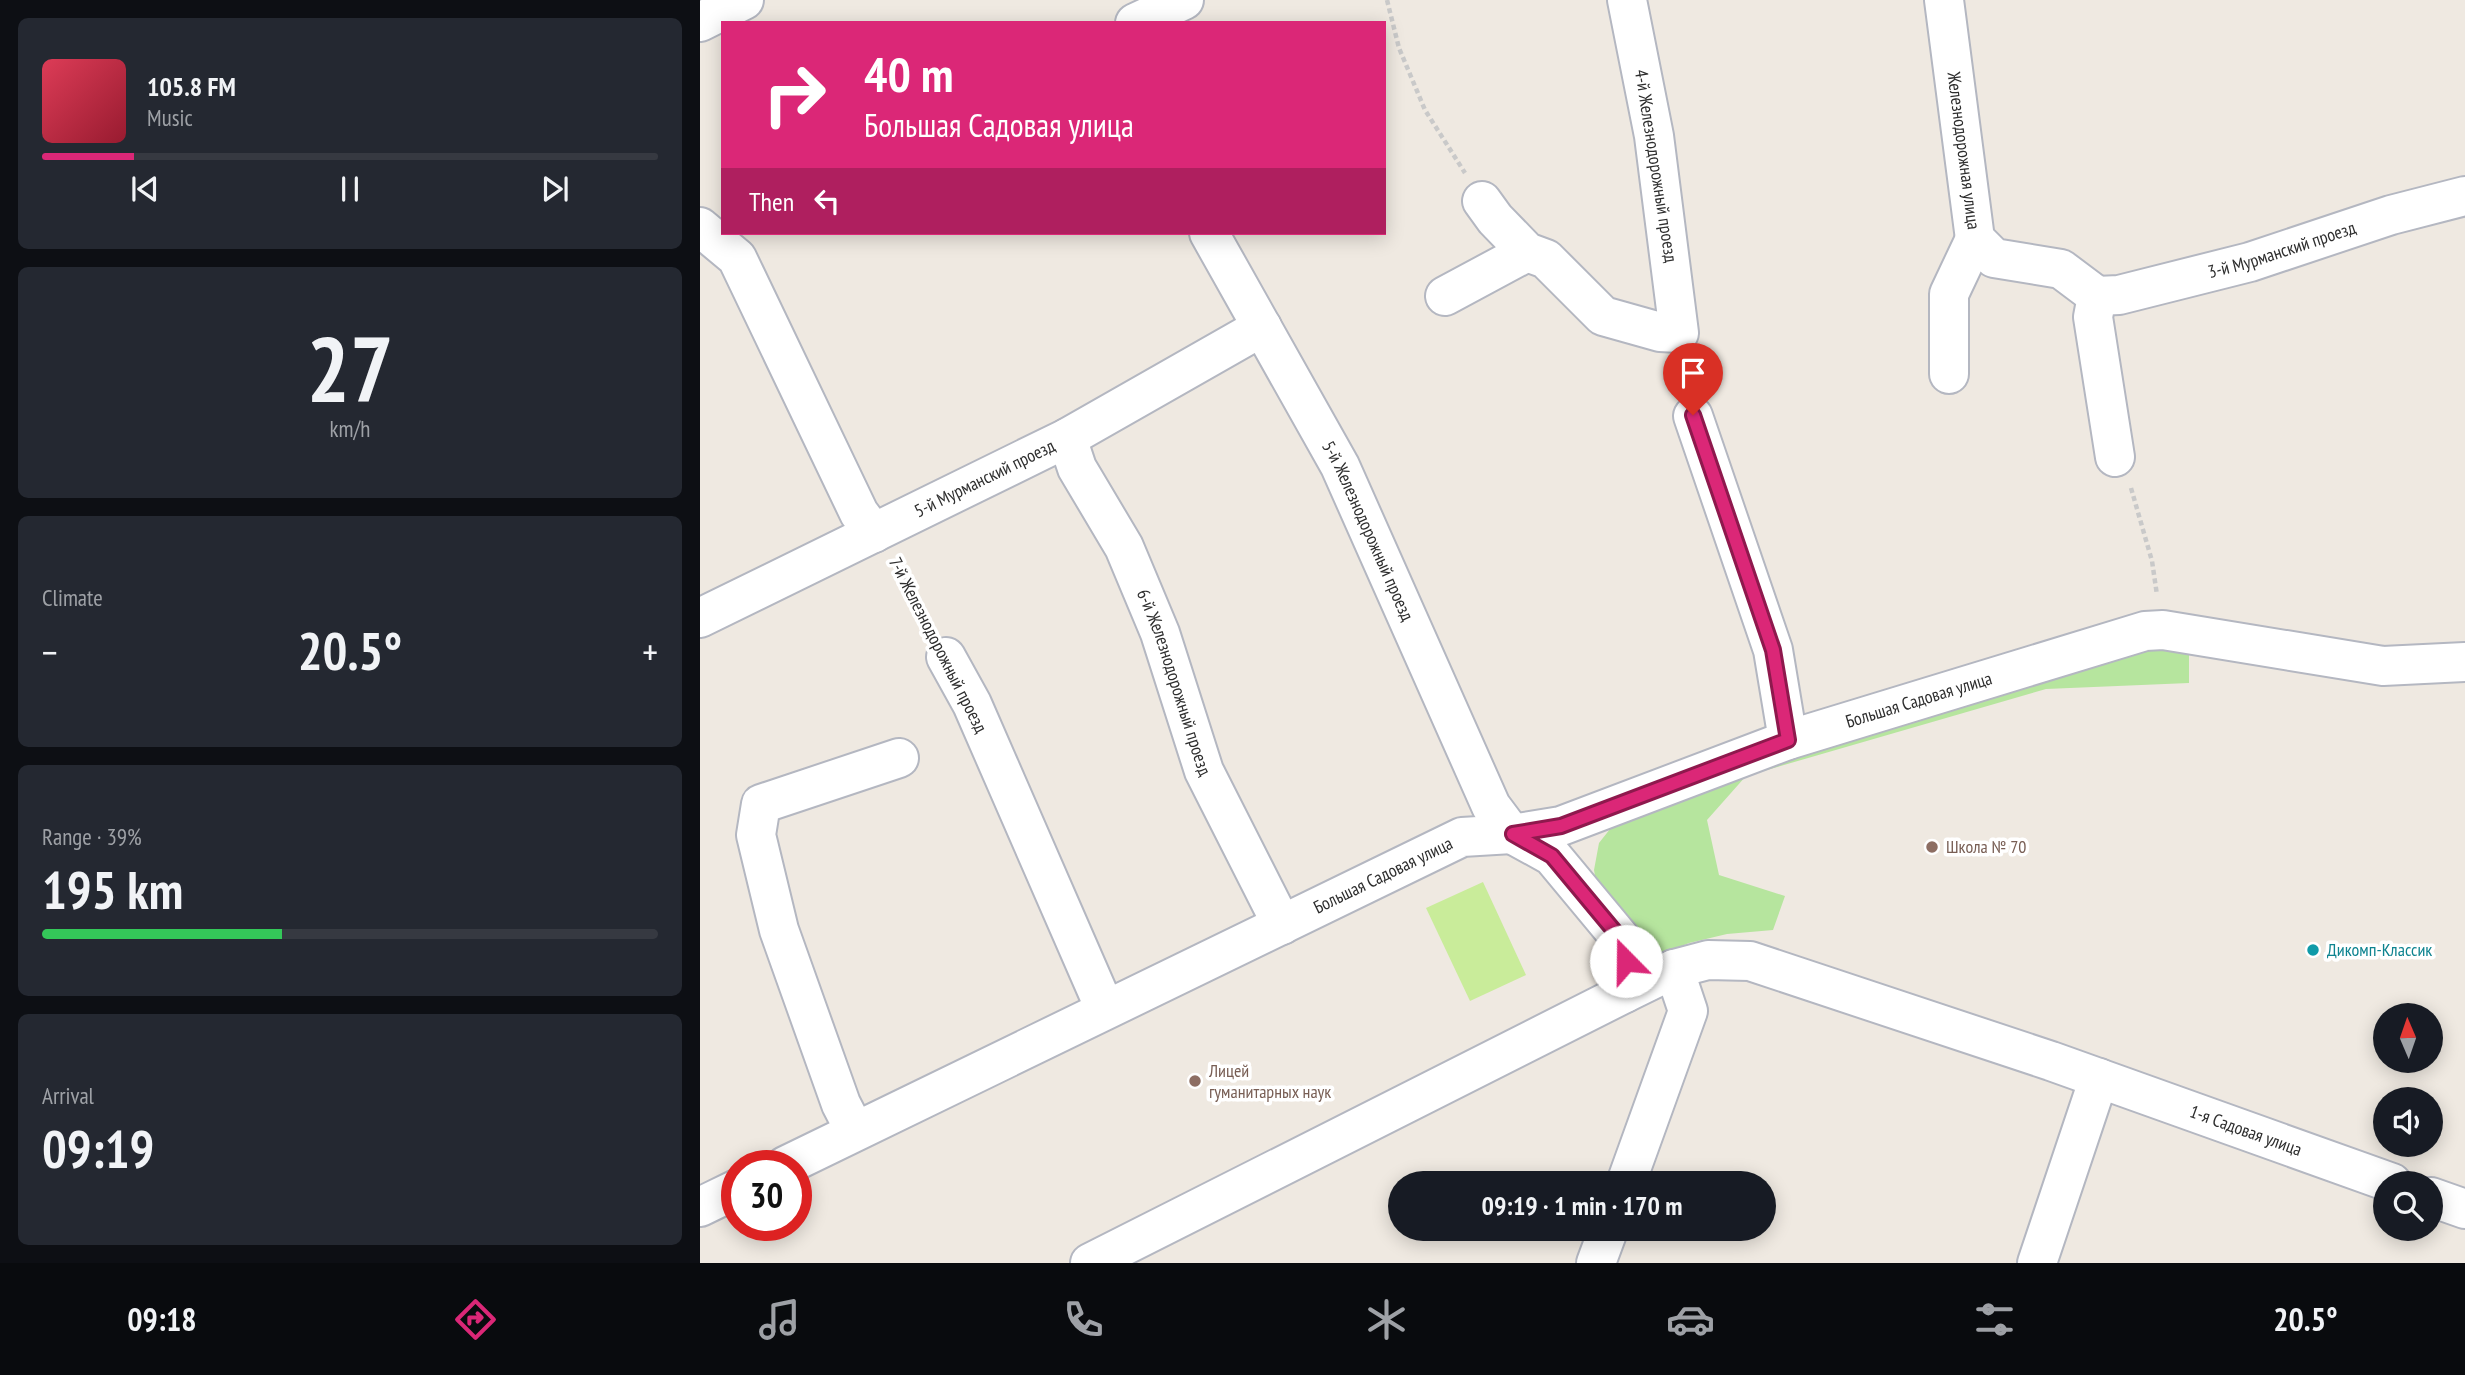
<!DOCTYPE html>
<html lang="en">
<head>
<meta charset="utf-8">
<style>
	body { margin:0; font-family:"PT Sans Narrow",sans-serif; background:#242831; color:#f1f3f6; height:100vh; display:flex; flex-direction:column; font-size:26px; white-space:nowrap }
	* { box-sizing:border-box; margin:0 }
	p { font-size:23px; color:#9ea1a6 }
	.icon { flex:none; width:38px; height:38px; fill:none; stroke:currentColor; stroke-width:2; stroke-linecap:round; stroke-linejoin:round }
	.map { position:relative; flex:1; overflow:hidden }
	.drawer { display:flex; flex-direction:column; gap:18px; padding:18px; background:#0d0f14; width:700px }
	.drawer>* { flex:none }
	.guide { position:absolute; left:21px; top:21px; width:665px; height:214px; border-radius:0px; box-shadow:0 4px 18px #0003; background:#db2777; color:#fff; overflow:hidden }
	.needle { width:46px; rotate:358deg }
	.tools { position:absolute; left:1673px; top:1003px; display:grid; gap:14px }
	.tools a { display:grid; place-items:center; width:70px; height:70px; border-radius:50%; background:#171b24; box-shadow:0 4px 18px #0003; font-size:35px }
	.speed { position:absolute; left:21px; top:1150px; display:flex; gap:14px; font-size:35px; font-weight:700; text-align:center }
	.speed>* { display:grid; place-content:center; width:91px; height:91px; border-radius:50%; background:#171b24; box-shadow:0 4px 18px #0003; line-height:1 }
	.speed .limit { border:10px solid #d22; background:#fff; color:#111 }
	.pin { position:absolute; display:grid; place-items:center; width:60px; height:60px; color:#fff; margin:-72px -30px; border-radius:50% 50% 50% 0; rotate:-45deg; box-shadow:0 0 7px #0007 }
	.pin .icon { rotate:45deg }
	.me { position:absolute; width:77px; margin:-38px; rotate:338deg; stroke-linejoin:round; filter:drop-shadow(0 0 5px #0008) }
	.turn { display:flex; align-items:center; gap:24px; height:147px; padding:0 28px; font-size:32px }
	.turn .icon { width:91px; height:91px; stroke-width:2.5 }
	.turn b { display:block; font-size:49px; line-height:60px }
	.then { display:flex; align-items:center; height:66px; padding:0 28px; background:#0003; gap:14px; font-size:26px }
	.big { font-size:52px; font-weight:700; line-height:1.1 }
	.drawer .card { flex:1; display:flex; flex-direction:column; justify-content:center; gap:10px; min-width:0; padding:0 24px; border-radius:10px; background:#242831 }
	.drawer .dial { align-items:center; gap:0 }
	.dial b { font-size:91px; line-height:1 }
	.song { display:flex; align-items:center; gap:21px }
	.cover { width:84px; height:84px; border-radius:10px; background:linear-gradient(135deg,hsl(350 70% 55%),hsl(350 70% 35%)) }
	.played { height:7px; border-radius:4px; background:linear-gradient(90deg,#db2777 15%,#363941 15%) }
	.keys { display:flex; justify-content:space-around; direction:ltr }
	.heat { display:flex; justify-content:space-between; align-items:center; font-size:38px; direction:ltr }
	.charge { height:10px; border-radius:5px; background:linear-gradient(90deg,#34c759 39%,#363941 0) }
	.trip { position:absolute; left:688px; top:1171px; width:388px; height:70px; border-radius:35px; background:#171b24; box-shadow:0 4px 18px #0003; font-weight:700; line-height:70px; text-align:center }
	.tabs { display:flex; height:112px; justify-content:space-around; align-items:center; background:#090b0e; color:#9ea1a6 }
	.tabs .icon { width:49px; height:49px }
	.tabs .active { color:#db2777 }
	.tabs b { font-size:32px; color:#f1f3f6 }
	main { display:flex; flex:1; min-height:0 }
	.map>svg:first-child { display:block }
	.green { fill:#b6e59e }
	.pitch { fill:#c9ec9a }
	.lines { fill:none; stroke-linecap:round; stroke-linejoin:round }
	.minor-casing { stroke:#b4b7c1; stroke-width:42 }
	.path { stroke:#c9c9c9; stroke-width:4.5; stroke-dasharray:5 3.5; stroke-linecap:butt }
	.minor { stroke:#fff; stroke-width:38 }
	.route-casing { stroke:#8e194d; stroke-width:18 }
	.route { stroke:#db2777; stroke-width:12 }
	.education-dot { fill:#8d6e63; stroke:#fff; stroke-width:2.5 }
	.culture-dot { fill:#0f9aa8; stroke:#fff; stroke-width:2.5 }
	.labels { text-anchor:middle; stroke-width:7; stroke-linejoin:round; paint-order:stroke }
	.street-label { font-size:18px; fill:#2e2e2e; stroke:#fff }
	.education-label { font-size:18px; fill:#785e54; stroke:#fff; text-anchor:start }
	.culture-label { font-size:18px; fill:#0d838f; stroke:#fff; text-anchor:start }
</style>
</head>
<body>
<main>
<section class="drawer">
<div class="card">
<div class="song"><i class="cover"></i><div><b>105.8 FM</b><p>Music</p></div></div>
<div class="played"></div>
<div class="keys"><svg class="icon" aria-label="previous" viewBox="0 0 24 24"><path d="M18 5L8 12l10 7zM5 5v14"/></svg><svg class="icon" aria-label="pause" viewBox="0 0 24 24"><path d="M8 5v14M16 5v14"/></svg><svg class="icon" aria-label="next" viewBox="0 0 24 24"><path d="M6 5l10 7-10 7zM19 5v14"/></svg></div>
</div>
<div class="card dial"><b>27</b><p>km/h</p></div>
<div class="card"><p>Climate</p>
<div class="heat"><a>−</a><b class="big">20.5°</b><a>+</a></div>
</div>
<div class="card"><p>Range · 39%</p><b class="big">195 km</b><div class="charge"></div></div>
<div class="card"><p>Arrival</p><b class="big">09:19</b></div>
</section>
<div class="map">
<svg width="1765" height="1263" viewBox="0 0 1765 1263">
	<rect width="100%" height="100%" fill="#efe9e1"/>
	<!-- green -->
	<path class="green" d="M 1451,650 L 1489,653 L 1489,683 L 1346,689 L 1046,776 L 1007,820 L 1019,875 L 1085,896 L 1073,930 L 1027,934 L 989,943 L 945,961 L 942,938 L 930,920 L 899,898 L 894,870 L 899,843 L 914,824 L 1054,763 L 1340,674 Z"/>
	<!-- pitch -->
	<path class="pitch" d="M 783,882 L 826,975 L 770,1001 L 726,908 Z"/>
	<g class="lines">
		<defs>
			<g id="minor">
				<path id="s1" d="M 1244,0 L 1275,239 L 1294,258 L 1361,269 L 1397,296 L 1393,317 L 1415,457"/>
				<path d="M 0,22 L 44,0"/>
				<path d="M 435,23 L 484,0"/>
				<path d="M 782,201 L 795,219 L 827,252 L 846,259 L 903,316 L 960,332 L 979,333 L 954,136 L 927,0"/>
				<path d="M 0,227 L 37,258 L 159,513 L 174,533"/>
				<path id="s2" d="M 509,233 L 640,466 L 791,806 L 812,834 L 852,856 L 921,939 L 926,961 L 925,993"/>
				<path d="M 745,296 L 827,252"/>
				<path id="s3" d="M 1397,296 L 1419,295 L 1550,262 L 1691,215 L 1765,196"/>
				<path d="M 1249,374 L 1249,294 L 1275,239"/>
				<path d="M 993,416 L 1073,650 L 1088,740"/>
				<path id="s4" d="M 367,438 L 377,468 L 424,547 L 460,633 L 504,771 L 582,925"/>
				<path id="s5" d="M 0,618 L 367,438 L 562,327"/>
				<path d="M 246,657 L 272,704 L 405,1009"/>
				<path d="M 155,1131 L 141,1104 L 79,930 L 56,835 L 61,804 L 199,758"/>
				<path id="s6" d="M 85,1166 L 762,837 L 812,834 L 861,826 L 1088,740 L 1445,631 L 1463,630 L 1683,666 L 1765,662"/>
				<path d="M 926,1183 L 988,1011 L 974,969"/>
				<path d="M 1731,1197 L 1765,1209"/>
				<path d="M 0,1207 L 37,1189"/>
				<path id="s7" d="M 390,1263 L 925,993 L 974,969 L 1008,960 L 1050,961 L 1351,1061 L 1692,1183"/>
				<path d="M 896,1263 L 909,1228"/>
				<path d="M 1337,1263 L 1399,1078"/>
			</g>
		</defs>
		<!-- minor casing -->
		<use href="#minor" class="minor-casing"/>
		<!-- path -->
		<path class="path" d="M 687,0 L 699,48 L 725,110 L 765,173
			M 985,365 L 988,384
			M 1431,488 L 1452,561 L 1457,595
			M 196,561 L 231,628"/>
		<!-- minor -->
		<use href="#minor" class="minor"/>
	</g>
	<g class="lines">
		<defs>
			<path id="route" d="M 926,961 L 921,939 L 852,856 L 813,834 L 861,826 L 1088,740 L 1073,650 L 993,415"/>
		</defs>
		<!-- route casing -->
		<use href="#route" class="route-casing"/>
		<!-- route -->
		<use href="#route" class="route"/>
	</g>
	<!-- markers -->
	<g class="education-dot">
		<circle cx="1232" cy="847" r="7"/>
		<circle cx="495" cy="1081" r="7"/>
	</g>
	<circle class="culture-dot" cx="1613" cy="950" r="7"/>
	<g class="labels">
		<!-- street labels -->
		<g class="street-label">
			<text dy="6" stroke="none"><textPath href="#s1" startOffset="152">Железнодорожная улица</textPath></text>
			<text transform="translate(956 166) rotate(81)" y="6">4-й Железнодорожный проезд</text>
			<text dy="6" stroke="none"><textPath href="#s3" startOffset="191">3-й Мурманский проезд</textPath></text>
			<text dy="6" stroke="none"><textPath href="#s5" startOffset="317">5-й Мурманский проезд</textPath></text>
			<text dy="6" stroke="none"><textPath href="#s2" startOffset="338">5-й Железнодорожный проезд</textPath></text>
			<text transform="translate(238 645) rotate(63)" y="6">7-й Железнодорожный проезд</text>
			<text dy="6" stroke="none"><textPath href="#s4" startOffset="268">6-й Железнодорожный проезд</textPath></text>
			<text dy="6" stroke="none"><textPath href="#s6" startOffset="1232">Большая Садовая улица</textPath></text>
			<text dy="6" stroke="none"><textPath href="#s6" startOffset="665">Большая Садовая улица</textPath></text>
			<text dy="6" stroke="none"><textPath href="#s7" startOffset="1255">1-я Садовая улица</textPath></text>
		</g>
		<!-- education labels -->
		<g class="education-label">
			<text x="1246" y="853">Школа № 70</text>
			<text x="509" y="1077">Лицей<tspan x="509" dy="21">гуманитарных наук</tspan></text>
		</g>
		<!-- culture labels -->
		<g class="culture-label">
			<text x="1627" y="956">Дикомп-Классик</text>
		</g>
	</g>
</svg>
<div class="tools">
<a><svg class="needle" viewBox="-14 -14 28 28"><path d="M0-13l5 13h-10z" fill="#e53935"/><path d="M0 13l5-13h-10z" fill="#9ea1a6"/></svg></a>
<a><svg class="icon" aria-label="sound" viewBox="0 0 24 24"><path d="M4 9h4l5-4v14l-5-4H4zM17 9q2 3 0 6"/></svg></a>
<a><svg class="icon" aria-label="search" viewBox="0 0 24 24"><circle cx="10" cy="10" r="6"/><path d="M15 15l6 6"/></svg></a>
</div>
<div class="speed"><div class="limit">30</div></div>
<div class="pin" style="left:993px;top:415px;background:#d93025"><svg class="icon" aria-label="arrive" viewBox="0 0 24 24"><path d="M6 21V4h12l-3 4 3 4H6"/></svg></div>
<svg class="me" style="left:926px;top:961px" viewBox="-20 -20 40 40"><circle r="19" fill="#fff"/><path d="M0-13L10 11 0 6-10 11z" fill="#db2777"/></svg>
<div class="trip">09:19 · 1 min · 170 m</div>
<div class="guide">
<div class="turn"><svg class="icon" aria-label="right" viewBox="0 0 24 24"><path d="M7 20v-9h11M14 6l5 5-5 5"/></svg><div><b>40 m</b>Большая Садовая улица</div></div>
<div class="then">Then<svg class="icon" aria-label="left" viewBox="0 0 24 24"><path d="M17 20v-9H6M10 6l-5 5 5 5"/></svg></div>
</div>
</div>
</main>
<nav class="tabs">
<b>09:18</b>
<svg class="icon active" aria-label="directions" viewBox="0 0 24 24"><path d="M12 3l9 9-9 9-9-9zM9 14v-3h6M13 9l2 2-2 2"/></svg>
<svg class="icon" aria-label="music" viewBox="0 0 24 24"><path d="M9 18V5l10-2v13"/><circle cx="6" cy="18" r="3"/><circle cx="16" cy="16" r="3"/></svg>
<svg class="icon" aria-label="phone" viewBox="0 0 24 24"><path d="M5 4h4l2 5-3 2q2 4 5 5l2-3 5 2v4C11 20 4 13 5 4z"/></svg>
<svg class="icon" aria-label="climate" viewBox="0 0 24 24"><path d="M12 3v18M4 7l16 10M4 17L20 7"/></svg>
<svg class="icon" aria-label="car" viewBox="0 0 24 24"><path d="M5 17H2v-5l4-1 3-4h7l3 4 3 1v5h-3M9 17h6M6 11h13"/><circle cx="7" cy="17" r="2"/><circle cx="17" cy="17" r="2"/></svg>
<svg class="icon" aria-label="filters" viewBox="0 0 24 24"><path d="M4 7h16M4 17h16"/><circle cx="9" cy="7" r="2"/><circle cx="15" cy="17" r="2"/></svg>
<b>20.5°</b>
</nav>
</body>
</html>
